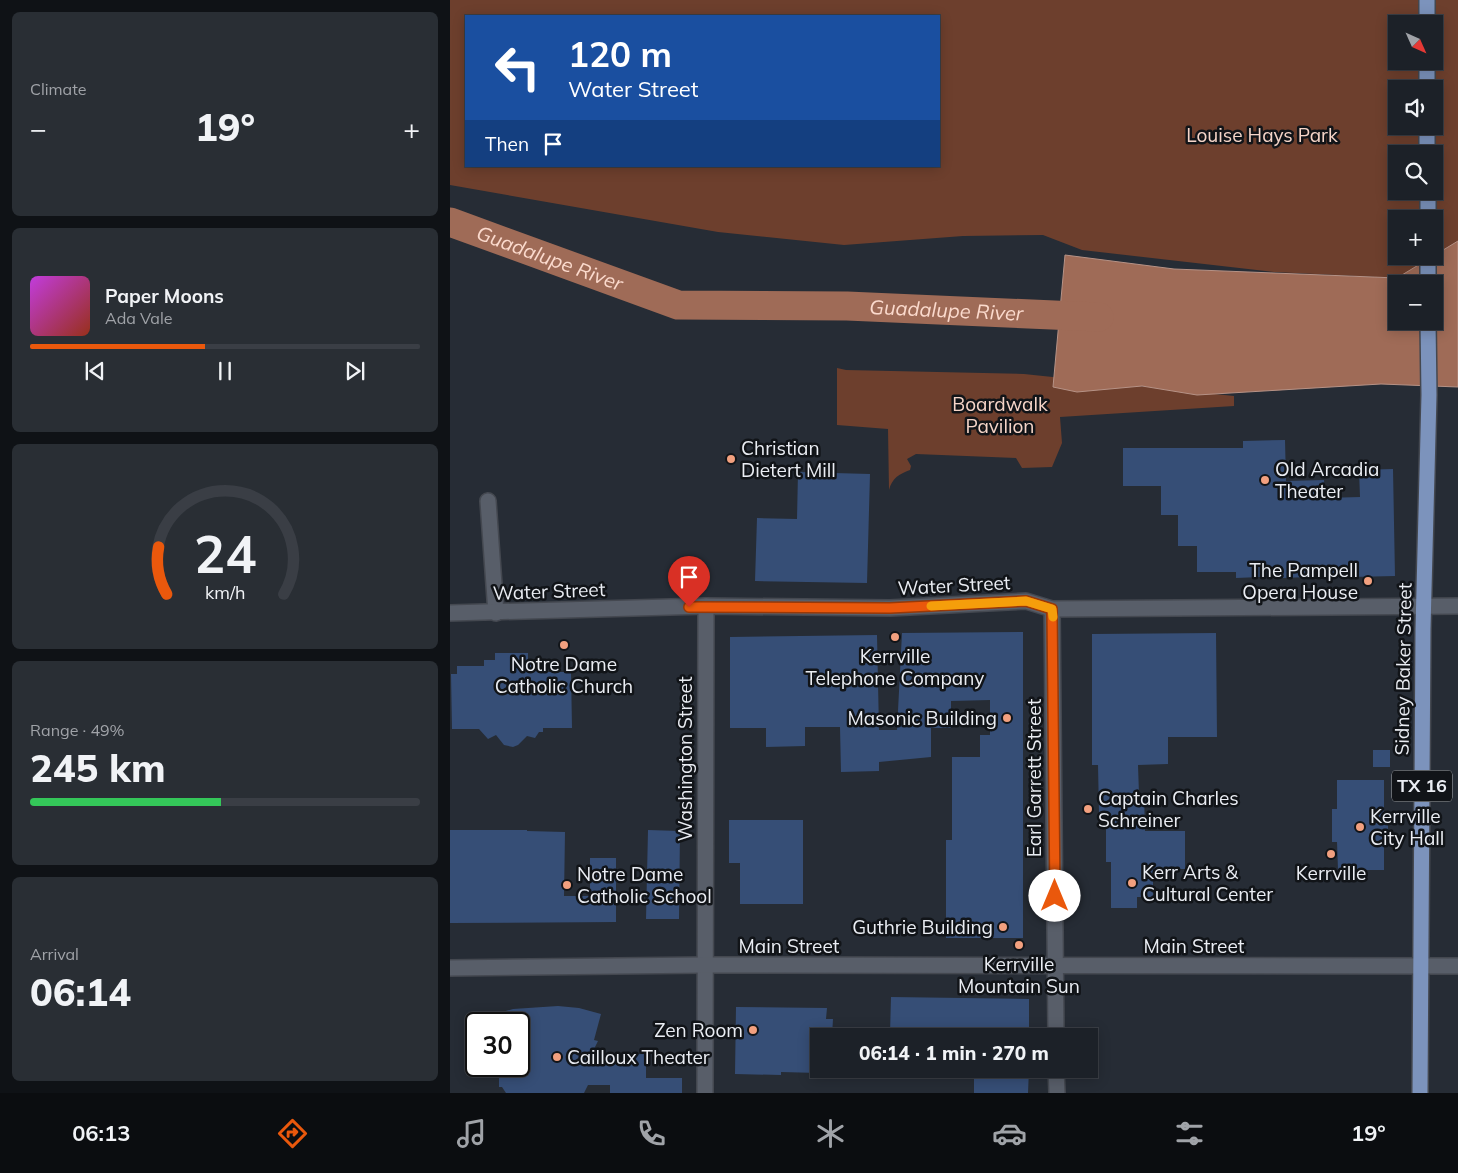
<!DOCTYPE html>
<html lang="en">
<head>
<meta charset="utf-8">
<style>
	body { margin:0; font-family:Mulish,sans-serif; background:#292e34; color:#f1f3f6; height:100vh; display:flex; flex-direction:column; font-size:19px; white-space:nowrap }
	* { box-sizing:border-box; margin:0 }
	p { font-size:16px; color:#a0a3a8 }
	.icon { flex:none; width:28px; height:28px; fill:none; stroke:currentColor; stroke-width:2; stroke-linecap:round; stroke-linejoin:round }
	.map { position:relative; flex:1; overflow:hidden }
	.sheet { display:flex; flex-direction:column; gap:12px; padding:12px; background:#0f1216; width:450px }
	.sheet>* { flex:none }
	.hud { position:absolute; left:15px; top:15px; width:475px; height:152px; border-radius:0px; box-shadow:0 2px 12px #0003,0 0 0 1px #3a3e45; background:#1a4fa0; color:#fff; overflow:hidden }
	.needle { width:32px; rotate:135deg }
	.fabs { position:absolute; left:938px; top:15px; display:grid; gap:10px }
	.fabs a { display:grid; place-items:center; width:55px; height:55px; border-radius:0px; background:#1c2128; box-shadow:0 2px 12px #0003,0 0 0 1px #3a3e45; font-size:25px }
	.speed { position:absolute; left:15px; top:1012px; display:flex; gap:10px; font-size:25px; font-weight:700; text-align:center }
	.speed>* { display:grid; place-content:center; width:65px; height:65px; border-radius:50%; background:#1c2128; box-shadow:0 2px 12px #0003,0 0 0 1px #3a3e45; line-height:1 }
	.speed .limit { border:2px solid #111; border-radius:8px; background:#fff; color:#111 }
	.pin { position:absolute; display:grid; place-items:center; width:42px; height:42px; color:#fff; margin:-51px -21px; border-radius:50% 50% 50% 0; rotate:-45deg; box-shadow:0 0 5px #0007 }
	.pin .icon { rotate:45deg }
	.me { position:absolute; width:55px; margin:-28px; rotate:0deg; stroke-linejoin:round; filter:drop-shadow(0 0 4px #0008) }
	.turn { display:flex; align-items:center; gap:18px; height:105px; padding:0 20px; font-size:22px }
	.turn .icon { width:65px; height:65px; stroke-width:2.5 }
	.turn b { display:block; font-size:35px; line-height:42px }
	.then { display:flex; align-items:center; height:48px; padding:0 20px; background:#0003; gap:10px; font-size:19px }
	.big { font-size:38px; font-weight:800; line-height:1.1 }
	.sheet .tile { flex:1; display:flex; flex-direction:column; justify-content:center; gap:8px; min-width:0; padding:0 18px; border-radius:8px; background:#292e34 }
	.sheet .dial { align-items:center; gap:0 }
	.dial svg { height:130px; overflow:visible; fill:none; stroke:#3a3e45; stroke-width:7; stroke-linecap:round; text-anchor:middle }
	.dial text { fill:#f1f3f6; stroke:none }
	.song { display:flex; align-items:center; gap:15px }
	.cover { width:60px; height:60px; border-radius:8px; background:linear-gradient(135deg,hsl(290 70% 55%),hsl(10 70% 35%)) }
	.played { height:5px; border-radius:2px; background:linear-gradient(90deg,#ea580c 45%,#3a3e45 45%) }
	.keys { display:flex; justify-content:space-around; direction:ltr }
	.heat { display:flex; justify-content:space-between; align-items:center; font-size:28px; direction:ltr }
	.charge { height:8px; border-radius:4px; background:linear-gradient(90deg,#34c759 49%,#3a3e45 0) }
	.trip { position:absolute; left:360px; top:1028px; width:288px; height:50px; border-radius:0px; background:#1c2128; box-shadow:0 2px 12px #0003,0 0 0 1px #3a3e45; font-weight:800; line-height:50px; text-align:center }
	.dock { display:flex; height:80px; justify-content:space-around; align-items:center; background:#0b0d10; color:#a0a3a8 }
	.dock .icon { width:35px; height:35px }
	.dock .active { color:#ea580c }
	.dock b { font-size:22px; color:#f1f3f6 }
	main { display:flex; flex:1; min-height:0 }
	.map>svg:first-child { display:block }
	.green { fill:#6d3f2d; fill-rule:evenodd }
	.water { fill:#9f6b57; stroke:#b69286; fill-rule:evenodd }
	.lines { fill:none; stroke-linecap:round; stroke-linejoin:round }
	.river { stroke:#9f6b57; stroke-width:29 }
	.building { fill:#364e76 }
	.street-casing { stroke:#444850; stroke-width:18 }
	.secondary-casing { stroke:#444850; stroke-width:18 }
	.primary-casing { stroke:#444850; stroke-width:18 }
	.street { stroke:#585e69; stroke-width:15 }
	.secondary { stroke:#585e69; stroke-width:15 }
	.primary { stroke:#7c93bc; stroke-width:15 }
	.route-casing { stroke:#983908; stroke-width:12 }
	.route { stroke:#ea580c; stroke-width:9 }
	.slow { stroke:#f59e0b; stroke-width:9 }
	.poi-dot { fill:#f2a07f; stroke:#111418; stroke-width:2 }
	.labels { text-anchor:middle; stroke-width:5; stroke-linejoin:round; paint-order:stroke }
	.shield { fill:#111418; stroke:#a9acb1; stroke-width:1 }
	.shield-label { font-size:18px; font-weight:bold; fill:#eaedf3 }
	.park-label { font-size:19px; fill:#f6d5c8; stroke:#111418 }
	.poi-label { font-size:19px; fill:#eaedf3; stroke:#111418; text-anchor:start }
	.street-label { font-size:19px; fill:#eaedf3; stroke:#111418 }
	.water-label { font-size:20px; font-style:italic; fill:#fbdacd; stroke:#111418 }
</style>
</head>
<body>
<main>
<section class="sheet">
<div class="tile"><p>Climate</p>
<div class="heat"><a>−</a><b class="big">19°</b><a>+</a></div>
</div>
<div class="tile">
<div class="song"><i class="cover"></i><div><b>Paper Moons</b><p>Ada Vale</p></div></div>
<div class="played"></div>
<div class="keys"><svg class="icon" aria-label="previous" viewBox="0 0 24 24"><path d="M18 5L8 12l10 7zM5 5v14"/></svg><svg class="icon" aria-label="pause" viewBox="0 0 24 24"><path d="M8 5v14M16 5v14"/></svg><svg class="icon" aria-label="next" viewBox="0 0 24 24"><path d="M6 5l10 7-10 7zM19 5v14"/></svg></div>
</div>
<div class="tile dial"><svg viewBox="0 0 100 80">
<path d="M14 69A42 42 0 1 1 86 69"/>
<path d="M14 69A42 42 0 0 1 9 40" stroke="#ea580c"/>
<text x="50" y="56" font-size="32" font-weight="700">24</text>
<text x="50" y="72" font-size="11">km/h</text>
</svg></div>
<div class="tile"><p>Range · 49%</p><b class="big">245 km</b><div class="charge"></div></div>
<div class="tile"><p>Arrival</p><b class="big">06:14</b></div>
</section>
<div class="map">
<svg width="1008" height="1093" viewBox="0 0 1008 1093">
	<rect width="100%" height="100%" fill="#262c35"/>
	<!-- green -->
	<path class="green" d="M 0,0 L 1008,0 L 1008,281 L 824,272 L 632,250 L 593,235 L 513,236 L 394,245 L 268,232 L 0,185 ZM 16,16 L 489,16 L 489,166 L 16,166 ZM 946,24 L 984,24 L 984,61 L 946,61 ZM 946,89 L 984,89 L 984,126 L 946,126 ZM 946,154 L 984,154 L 984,191 L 946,191 ZM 946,219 L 984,219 L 984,256 L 946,256 Z
		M 387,368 L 396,370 L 574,374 L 784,396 L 784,406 L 610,417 L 612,443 L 602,467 L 572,468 L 566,458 L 466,454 L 457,459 L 461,466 L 460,470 C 449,474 442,478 439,490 L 438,429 L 387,425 Z"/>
	<!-- water -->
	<path class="water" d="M 1008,241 L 1008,387 L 931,384 L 747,395 L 692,386 L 627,392 L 603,387 L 615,255 L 724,269 L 947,278 ZM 946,284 L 984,284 L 984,321 L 946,321 Z"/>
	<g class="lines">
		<!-- river -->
		<path class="river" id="s1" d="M 0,222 L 228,305 L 397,306 L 649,317"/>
	</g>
	<!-- building -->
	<path class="building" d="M 835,440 L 836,481 L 874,480 L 875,498 L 910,497 L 909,470 L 943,469 L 945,576 L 858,578 L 858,577 L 833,578 L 833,576 L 786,578 L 786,572 L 747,572 L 747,546 L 728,546 L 728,515 L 711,515 L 711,486 L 673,486 L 673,448 L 793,448 L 793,441 Z
		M 348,472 L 420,474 L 417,583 L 305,581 L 307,518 L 347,519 Z
		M 573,632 L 573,938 L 496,938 L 496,840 L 502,840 L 502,757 L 530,757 L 530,735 L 540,735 L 540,700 L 501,701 L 501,728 L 481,728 L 481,757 L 429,762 L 429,771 L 391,772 L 390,727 L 355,727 L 355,746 L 316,747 L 316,728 L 280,728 L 280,637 L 427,635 L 429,730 L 447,730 L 452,633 Z
		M 766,633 L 767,737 L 718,737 L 718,764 L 688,765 L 689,794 L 694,794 L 695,831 L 735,831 L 735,869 L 703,869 L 703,897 L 687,897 L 687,908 L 661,908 L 661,862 L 656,862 L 656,822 L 652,822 L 652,813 L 649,813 L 648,765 L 642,765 L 642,634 Z
		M 45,653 L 78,653 L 78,660 L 87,660 L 87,672 L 121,672 L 122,728 L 93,728 L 93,732 L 89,732 L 85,738 L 77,736 L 68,745 L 63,747 L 54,745 L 46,735 L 38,739 L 29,729 L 2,729 L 1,674 L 7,674 L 7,666 L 34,666 L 34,660 L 45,660 Z
		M 923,750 L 940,750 L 940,767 L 923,767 Z
		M 887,780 L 934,780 L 934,812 L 938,811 L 938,842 L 934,842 L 934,870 L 888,870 L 887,842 L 882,842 L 882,809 L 887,809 Z
		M 279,820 L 353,820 L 353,904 L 290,904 L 290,863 L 279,863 Z
		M 0,830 L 77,830 L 77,831 L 115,832 L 114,896 L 140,896 L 140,858 L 166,858 L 166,922 L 0,923 Z
		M 198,830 L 230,831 L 229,919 L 196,919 Z
		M 441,997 L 579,999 L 579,1036 L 453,1036 L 453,1034 L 440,1034 Z
		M 108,1006 L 129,1008 L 151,1014 L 144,1040 L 148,1041 L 141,1055 L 196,1054 L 196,1078 L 232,1078 L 232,1093 L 160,1093 L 160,1085 L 138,1085 L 134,1093 L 56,1093 L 52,1087 L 49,1087 L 49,1066 L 69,1066 L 69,1024 L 25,1024 L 24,1020 L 63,1009 Z
		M 286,1007 L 377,1008 L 376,1019 L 383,1019 L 382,1036 L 369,1036 L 369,1073 L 331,1072 L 331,1075 L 285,1074 Z
		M 524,1069 L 579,1069 L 578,1093 L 524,1093 Z"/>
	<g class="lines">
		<defs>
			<path id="street" d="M 38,501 L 46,613
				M 602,609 L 606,1036
				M 606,1069 L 607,1093
				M 255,1093 L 256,606"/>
			<path id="secondary" d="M 0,613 L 256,606 L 440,608 L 576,601 L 602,609 L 1008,606
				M 0,968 L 254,965 L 1008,966"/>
			<path id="primary" d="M 977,0 L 977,24
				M 977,61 L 977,89
				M 977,126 L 977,154
				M 978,191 L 978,219
				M 978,256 L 978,284
				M 970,1093 L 973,629 L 979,395 L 978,321"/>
		</defs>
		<!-- street casing -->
		<use href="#street" class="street-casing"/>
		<!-- secondary casing -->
		<use href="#secondary" class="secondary-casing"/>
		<!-- primary casing -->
		<use href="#primary" class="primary-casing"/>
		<!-- street -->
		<use href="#street" class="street"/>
		<!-- secondary -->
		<use href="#secondary" class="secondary"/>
		<!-- primary -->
		<use href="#primary" class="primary"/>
	</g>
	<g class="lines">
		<defs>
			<path id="route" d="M 239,607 L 440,608 L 576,601 L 602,609 L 605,896"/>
		</defs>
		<!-- route casing -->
		<use href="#route" class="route-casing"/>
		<!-- route -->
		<use href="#route" class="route"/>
		<!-- slow -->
		<path class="slow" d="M 481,606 L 576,601 L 602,609 L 603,617"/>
	</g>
	<!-- markers -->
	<g class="poi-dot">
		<circle cx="281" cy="459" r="5"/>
		<circle cx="815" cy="480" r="5"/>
		<circle cx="918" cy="581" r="5"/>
		<circle cx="445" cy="637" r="5"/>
		<circle cx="114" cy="645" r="5"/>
		<circle cx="557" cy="718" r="5"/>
		<circle cx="638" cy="809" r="5"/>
		<circle cx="910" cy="827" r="5"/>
		<circle cx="881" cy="854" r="5"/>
		<circle cx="682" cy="883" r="5"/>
		<circle cx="117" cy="885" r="5"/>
		<circle cx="553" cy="927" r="5"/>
		<circle cx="569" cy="945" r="5"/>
		<circle cx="303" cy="1030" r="5"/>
		<circle cx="107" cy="1057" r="5"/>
	</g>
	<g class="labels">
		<!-- shield labels -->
		<rect class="shield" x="942" y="770.5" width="60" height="31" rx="4"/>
		<g class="shield-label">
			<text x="972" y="792">TX 16</text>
		</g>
		<!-- park labels -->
		<g class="park-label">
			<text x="812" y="142">Louise Hays Park</text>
			<text x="550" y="411">Boardwalk<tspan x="550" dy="22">Pavilion</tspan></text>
		</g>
		<!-- poi labels -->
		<g class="poi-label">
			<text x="291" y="455">Christian<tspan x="291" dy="22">Dietert Mill</tspan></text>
			<text x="825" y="476">Old Arcadia<tspan x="825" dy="22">Theater</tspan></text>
			<text x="908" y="577" text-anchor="end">The Pampell<tspan x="908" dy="22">Opera House</tspan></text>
			<text x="445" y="663" text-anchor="middle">Kerrville<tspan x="445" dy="22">Telephone Company</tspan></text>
			<text x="114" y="671" text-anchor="middle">Notre Dame<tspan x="114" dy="22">Catholic Church</tspan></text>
			<text x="547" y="725" text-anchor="end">Masonic Building</text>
			<text x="648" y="805">Captain Charles<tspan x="648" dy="22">Schreiner</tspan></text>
			<text x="920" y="823">Kerrville<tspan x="920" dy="22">City Hall</tspan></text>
			<text x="692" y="879">Kerr Arts &amp;<tspan x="692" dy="22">Cultural Center</tspan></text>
			<text x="881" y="880" text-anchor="middle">Kerrville</text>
			<text x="127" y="881">Notre Dame<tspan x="127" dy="22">Catholic School</tspan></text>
			<text x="543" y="934" text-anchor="end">Guthrie Building</text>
			<text x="569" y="971" text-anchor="middle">Kerrville<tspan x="569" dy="22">Mountain Sun</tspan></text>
			<text x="293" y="1037" text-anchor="end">Zen Room</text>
			<text x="117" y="1064">Cailloux Theater</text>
		</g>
		<!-- street labels -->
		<g class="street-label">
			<text transform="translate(504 585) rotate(-3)" y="7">Water Street</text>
			<text transform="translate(99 591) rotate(-2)" y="7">Water Street</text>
			<text transform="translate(953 669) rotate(-89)" y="7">Sidney Baker Street</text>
			<text transform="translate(235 759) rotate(-90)" y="7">Washington Street</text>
			<text transform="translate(584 778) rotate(-90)" y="7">Earl Garrett Street</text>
			<text x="339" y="953">Main Street</text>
			<text x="744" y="953">Main Street</text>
		</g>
		<!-- water labels -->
		<g class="water-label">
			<text dy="7" stroke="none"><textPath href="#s1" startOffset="106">Guadalupe River</textPath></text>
			<text dy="7" stroke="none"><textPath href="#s1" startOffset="511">Guadalupe River</textPath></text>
		</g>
	</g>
</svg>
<div class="fabs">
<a><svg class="needle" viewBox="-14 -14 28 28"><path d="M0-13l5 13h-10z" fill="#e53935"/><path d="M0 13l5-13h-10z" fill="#a0a3a8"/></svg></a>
<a><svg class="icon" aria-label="sound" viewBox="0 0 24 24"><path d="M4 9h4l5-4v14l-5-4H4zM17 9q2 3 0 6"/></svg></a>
<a><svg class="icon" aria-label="search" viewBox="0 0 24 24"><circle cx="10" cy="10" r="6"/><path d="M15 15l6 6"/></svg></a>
<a>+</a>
<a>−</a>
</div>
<div class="speed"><div class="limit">30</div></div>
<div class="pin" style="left:239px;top:607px;background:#d93025"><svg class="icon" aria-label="arrive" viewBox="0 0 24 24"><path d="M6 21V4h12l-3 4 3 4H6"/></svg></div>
<svg class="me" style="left:605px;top:896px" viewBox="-20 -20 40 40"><circle r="19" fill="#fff"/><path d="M0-13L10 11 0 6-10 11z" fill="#ea580c"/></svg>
<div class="trip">06:14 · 1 min · 270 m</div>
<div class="hud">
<div class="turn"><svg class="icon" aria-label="left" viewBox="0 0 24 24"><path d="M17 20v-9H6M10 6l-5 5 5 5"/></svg><div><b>120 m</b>Water Street</div></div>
<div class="then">Then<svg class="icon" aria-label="arrive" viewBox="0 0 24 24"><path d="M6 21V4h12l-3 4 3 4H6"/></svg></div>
</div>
</div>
</main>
<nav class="dock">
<b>06:13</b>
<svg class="icon active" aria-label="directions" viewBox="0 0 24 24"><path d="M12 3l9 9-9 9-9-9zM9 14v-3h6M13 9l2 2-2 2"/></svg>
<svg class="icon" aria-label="music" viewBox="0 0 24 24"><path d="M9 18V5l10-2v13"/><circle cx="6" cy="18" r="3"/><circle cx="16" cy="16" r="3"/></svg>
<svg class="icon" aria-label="phone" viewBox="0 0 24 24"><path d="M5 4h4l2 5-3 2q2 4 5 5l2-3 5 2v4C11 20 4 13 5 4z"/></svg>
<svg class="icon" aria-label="climate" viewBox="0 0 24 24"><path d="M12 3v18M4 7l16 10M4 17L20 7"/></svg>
<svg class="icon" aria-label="car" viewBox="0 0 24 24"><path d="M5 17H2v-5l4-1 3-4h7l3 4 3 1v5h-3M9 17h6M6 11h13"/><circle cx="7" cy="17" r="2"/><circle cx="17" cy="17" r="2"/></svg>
<svg class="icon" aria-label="filters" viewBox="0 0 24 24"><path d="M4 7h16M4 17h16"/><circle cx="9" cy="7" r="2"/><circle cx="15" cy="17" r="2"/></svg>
<b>19°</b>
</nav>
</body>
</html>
